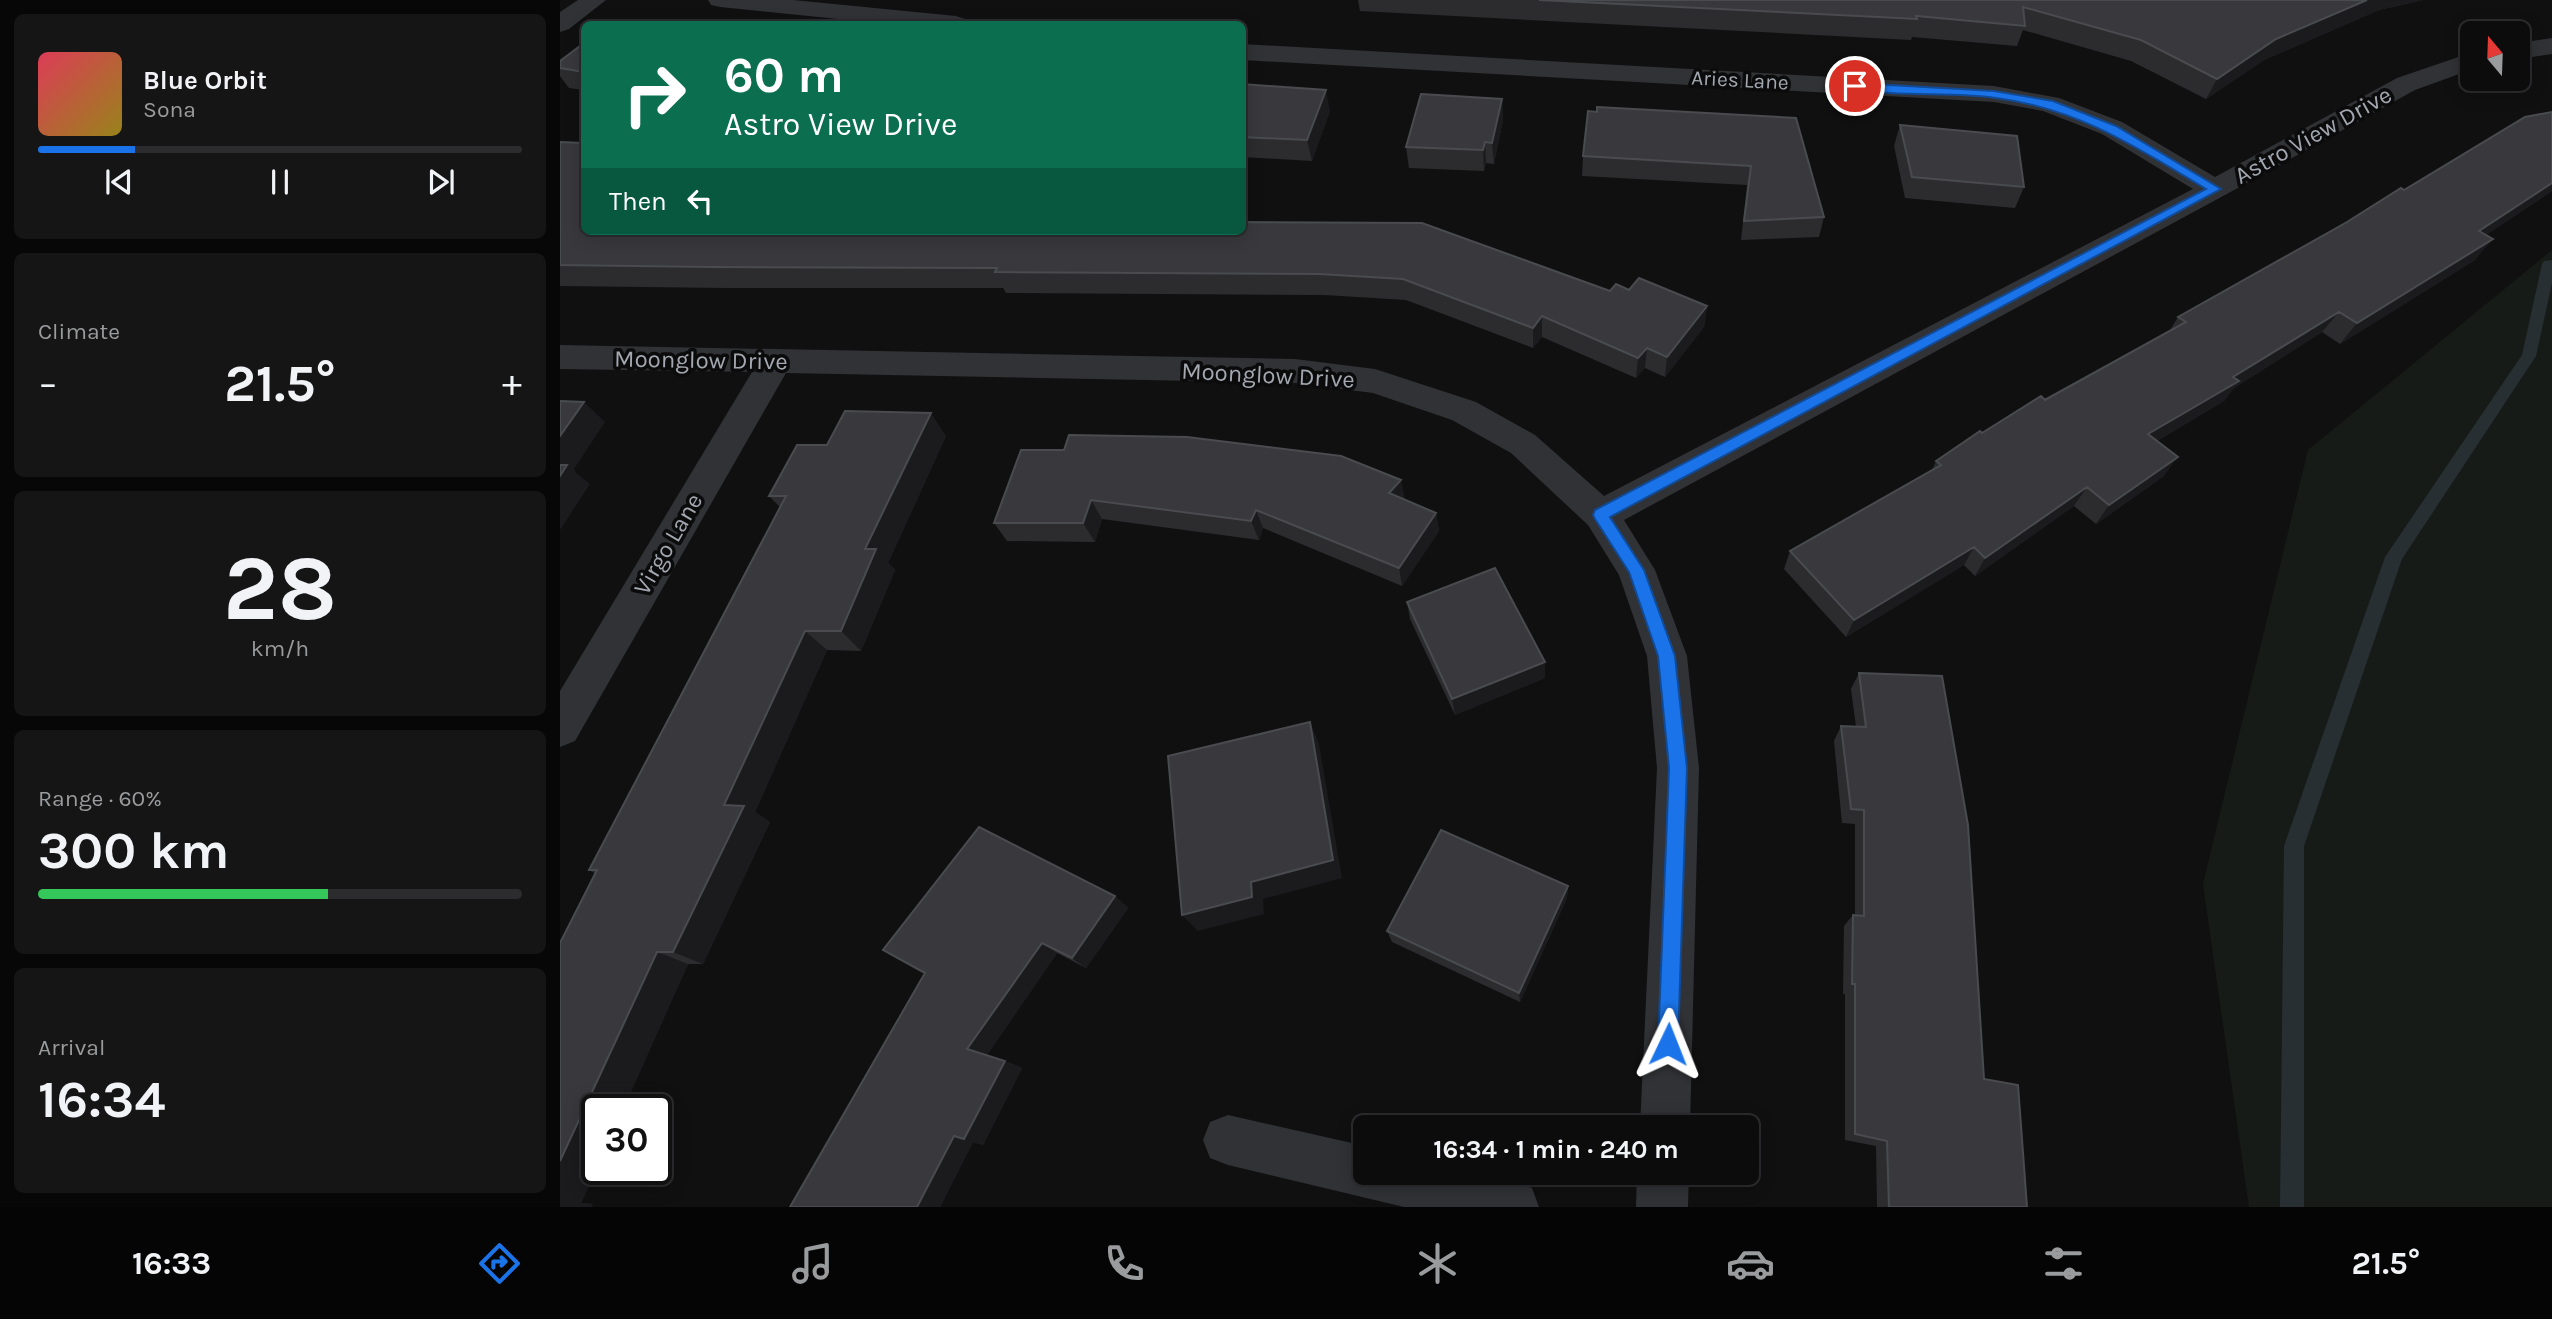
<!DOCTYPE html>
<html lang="en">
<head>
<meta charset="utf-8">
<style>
	body { margin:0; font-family:Karla,sans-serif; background:#151516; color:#f1f3f6; height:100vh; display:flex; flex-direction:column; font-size:26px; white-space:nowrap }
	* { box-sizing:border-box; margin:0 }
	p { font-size:23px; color:#9a9b9d }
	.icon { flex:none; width:38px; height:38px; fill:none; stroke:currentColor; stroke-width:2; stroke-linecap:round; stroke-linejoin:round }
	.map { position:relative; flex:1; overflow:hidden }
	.details { display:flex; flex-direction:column; gap:14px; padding:14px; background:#070707; width:560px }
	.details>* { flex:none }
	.top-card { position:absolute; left:21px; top:21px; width:665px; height:214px; border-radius:10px; box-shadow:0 4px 18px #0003,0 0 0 2px #2c2c2e; background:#0b6e4f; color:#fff; overflow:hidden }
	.needle { width:46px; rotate:341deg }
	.controls { position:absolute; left:1900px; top:21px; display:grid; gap:14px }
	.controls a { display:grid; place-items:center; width:70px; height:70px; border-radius:10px; background:#0c0c0d; box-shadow:0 4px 18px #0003,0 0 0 2px #2c2c2e; font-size:35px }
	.speed { position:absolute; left:21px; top:1094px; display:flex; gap:14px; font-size:35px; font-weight:700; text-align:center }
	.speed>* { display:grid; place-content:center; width:91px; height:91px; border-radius:50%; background:#0c0c0d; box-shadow:0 4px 18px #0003,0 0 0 2px #2c2c2e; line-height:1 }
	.speed .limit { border:4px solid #111; border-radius:10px; background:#fff; color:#111 }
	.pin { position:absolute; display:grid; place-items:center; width:60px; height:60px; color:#fff; margin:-30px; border:4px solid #fff; border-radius:50%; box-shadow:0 2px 7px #0007 }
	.me { position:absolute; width:77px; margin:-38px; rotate:2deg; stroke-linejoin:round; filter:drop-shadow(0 0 5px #0008) }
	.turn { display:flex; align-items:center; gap:24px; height:147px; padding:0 28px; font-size:32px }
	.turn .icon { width:91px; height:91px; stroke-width:2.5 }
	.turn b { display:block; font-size:49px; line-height:60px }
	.then { display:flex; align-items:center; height:66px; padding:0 28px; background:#0003; gap:14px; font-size:26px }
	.big { font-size:52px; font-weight:700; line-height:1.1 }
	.details .tile { flex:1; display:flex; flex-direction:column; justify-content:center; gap:10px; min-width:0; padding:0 24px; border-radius:10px; background:#151516 }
	.details .dial { align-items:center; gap:0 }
	.dial b { font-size:91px; line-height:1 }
	.song { display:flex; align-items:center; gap:21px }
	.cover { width:84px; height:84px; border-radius:10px; background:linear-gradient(135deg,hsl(350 70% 55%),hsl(50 70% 35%)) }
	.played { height:7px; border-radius:4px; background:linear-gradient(90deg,#1a73e8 20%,#2c2c2e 20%) }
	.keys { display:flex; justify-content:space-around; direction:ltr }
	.heat { display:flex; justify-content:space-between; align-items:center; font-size:38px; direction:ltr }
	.charge { height:10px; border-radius:5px; background:linear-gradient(90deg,#34c759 60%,#2c2c2e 0) }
	.trip { position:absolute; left:793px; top:1115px; width:406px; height:70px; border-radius:10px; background:#0c0c0d; box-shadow:0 4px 18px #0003,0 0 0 2px #2c2c2e; font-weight:700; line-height:70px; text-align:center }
	.tab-bar { display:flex; height:112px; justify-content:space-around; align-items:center; background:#050505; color:#9a9b9d }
	.tab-bar .icon { width:49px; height:49px }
	.tab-bar .active { color:#1a73e8 }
	.tab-bar b { font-size:32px; color:#f1f3f6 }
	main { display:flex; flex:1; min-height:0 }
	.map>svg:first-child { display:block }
	.green { fill:#161b17 }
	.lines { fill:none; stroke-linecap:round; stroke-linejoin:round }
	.stream { fill:#282f33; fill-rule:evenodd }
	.street { fill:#313235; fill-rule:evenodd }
	.wall { fill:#2c2c2f }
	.shaded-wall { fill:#1b1b1d }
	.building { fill:#39393d; stroke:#494b4f; stroke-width:2 }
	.route { fill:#1a73e8; stroke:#114b97; stroke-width:2 }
	.labels { text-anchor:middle; stroke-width:7; stroke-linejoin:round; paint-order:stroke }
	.far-street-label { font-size:21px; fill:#a2a7b0; stroke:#0b0b0c }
	.street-label { font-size:24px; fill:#a2a7b0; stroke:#0b0b0c }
</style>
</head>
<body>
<main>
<section class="details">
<div class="tile">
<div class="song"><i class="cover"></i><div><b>Blue Orbit</b><p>Sona</p></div></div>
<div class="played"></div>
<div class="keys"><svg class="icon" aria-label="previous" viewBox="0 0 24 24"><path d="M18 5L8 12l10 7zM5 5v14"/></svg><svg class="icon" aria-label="pause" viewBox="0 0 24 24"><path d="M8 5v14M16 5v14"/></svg><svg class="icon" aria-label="next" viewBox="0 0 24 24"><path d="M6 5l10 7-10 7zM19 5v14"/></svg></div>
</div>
<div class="tile"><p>Climate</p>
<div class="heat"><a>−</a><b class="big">21.5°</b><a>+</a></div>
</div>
<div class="tile dial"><b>28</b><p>km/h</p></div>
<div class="tile"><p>Range · 60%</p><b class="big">300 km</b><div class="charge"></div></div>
<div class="tile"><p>Arrival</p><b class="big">16:34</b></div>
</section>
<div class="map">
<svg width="1992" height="1207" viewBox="0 0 1992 1207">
	<rect width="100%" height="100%" fill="#101011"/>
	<!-- green -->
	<path class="green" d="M 1992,250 L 1992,1207 L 1689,1207 L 1643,884 L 1748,450 Z"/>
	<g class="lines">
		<!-- stream -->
		<path class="stream" d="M 1992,260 L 1992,283 L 1976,356 L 1842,559 L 1744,846 L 1744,1207 L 1720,1207 L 1724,846 L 1825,557 L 1962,355 L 1982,264 L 1984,261 Z"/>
		<!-- street -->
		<path class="street" d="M 18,0 L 46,0 L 9,29 L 0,32 L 0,12 Z
			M 148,0 L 233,0 L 396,16 L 405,19 L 409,24 L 327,24 L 160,7 L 151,5 Z
			M 1992,38 L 1992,54 L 1958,59 L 1958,43 Z
			M 682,44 L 1434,86 L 1499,98 L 1562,122 L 1655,177 L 1837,78 L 1913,52 L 1913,69 L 1855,90 L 1665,195 L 1064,520 L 1095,570 L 1127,656 L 1139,768 L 1130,1127 L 1080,1127 L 1097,768 L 1087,656 L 1059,575 L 1028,525 L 951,453 L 892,420 L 813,393 L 735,383 L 226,373 L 15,741 L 0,747 L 0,691 L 192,372 L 0,369 L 0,345 L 735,359 L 815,369 L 916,402 L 975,435 L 1044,496 L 1633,189 L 1542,134 L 1483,111 L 1434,102 L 682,60 Z
			M 668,1115 L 805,1146 L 805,1172 C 862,1172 918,1166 972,1188 L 979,1207 L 844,1207 L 668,1165 L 650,1158 L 643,1140 L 650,1122 Z
			M 1077,1172 L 1129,1172 L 1128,1207 L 1076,1207 Z"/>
	</g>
	<!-- wall -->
	<path class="wall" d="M 798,0 L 1863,0 L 1819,10 L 1704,60 L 1646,99 L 1571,61 L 1463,30 L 1457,46 L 1352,37 L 1351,40 L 800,11 Z
		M 24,43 L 24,90 L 9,88 L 0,76 L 0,61 Z
		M 682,84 L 770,111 L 752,161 L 682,157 Z
		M 942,99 L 943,120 L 934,164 L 926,163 L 924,171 L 849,168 L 846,147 Z
		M 1992,112 L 1992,191 L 1926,235 L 1915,260 L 1780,344 L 1762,332 L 1674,388 L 1664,401 L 1597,441 L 1604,476 L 1536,524 L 1514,506 L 1415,576 L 1404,565 L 1286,637 L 1224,569 L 1230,551 L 1372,470 L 1376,461 L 1422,433 L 1610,330 L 1618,317 L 1844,190 Z
		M 1236,118 L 1264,217 L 1259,237 L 1181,240 L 1187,185 L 1022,176 L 1023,156 Z
		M 1340,125 L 1464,187 L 1455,208 L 1345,198 L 1334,146 Z
		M 0,142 L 24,231 L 1050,291 L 1069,290 L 1147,306 L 1144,327 L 1105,377 L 1085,368 L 1076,378 L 982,337 L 973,348 L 846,300 L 764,295 L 446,293 L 443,288 L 166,288 L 0,286 Z
		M 386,436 L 328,563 L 335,570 L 301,651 L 267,650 L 195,812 L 210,822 L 143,964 L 128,964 L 21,1203 L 33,1204 L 0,1207 L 36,874 L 29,870 L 220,507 L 209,496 L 267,445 Z
		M 504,450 L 845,499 L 844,500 L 876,513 L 879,531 L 842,586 L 703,528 L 699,540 L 542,519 L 535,542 L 447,541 L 434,523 Z
		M 847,602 L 985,662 L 985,678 L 895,715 L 850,619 Z
		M 1299,673 L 1424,1079 L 1467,1207 L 1317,1207 L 1316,1146 L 1285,1140 L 1285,994 L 1283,994 L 1284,926 L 1293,915 L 1295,915 L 1295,824 L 1282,823 L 1274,741 L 1281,726 L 1296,727 L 1291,689 Z
		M 1008,886 L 1007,898 L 960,1002 L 832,942 L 827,931 Z
		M 555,896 L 568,908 L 526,968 L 497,953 L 427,1055 L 445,1061 L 462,1068 L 423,1145 L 413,1142 L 380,1207 L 232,1207 L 365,973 Z"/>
	<!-- shaded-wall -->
	<path class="shaded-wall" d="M 1807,0 L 1863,0 L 1819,10 L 1704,60 L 1646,99 L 1657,79 L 1716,39 Z
		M 766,90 L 770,111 L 752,161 L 747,140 Z
		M 942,99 L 943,120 L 934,164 L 932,143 Z
		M 925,142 L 926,163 L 924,171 L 923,150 Z
		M 1992,183 L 1992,191 L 1901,252 L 1919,231 Z
		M 1933,239 L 1915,260 L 1780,344 L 1797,323 Z
		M 1147,306 L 1144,327 L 1105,377 L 1107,357 Z
		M 1779,312 L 1762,332 L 1674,388 L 1664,401 L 1575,454 L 1588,434 L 1673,377 Z
		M 982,316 L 982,337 L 973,348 L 973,328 Z
		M 1087,348 L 1085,368 L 1076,378 L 1078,358 Z
		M 24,402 L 45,422 L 14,469 L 16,471 L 15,472 L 30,484 L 0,530 L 0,436 Z
		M 371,413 L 386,436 L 328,563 L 335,570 L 301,651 L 281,631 L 305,549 Z
		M 1618,457 L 1604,476 L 1536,524 L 1549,505 Z
		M 841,480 L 845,499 L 832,512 L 829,493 Z
		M 1527,487 L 1514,506 L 1415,576 L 1425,558 Z
		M 531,500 L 542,519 L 535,542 L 523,523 Z
		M 696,510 L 703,528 L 699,540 L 691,521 Z
		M 876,513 L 879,531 L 842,586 L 839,568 Z
		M 1414,547 L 1404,565 L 1286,637 L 1294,620 Z
		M 245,631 L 267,650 L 195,812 L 210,822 L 143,964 L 113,952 L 164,805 Z
		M 985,662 L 985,678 L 895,715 L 892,699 Z
		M 750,722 L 759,744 L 782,878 L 703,899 L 704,914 L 638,931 L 622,915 L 691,882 Z
		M 1008,886 L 1007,898 L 960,1002 L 959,993 Z
		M 555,896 L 568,908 L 526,968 L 512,958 Z
		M 482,943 L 497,953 L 426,1057 L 407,1049 Z
		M 97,952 L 128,964 L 63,1110 L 37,1110 L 37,1169 L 21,1203 L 33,1204 L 32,1207 L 0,1207 L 0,1161 Z
		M 445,1061 L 462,1068 L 423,1145 L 413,1142 L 380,1207 L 357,1207 L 394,1136 Z"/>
	<!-- building -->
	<path class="building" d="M 979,0 L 1807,0 L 1716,39 L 1657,79 L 1581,40 L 1463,7 L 1465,26 L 1356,16 L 1357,19 Z
		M 51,22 L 66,24 L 48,24 Z
		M 24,43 L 24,72 L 0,68 L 0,61 Z
		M 682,84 L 766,90 L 747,140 L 682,137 Z
		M 861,94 L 942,99 L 932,143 L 925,142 L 923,150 L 846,147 Z
		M 1037,107 L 1236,118 L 1264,217 L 1184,221 L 1191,166 L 1023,156 L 1028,111 L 1037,112 Z
		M 1992,112 L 1992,183 L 1919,231 L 1933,239 L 1797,323 L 1779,312 L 1673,377 L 1679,381 L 1588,434 L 1618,457 L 1549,505 L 1527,487 L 1425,558 L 1414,547 L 1294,620 L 1230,551 L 1381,465 L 1376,461 L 1420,431 L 1422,433 L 1481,396 L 1485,400 L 1626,322 L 1618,317 L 1787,222 L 1841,188 L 1844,190 L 1965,117 Z
		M 1340,125 L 1457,136 L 1464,187 L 1352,177 Z
		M 0,142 L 24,143 L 24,231 L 682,231 L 682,222 L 862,223 L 1050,291 L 1056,284 L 1069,290 L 1079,278 L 1147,306 L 1107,357 L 1087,348 L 1078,358 L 982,316 L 973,328 L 843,279 L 759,274 L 435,272 L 437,268 L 149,267 L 0,265 Z
		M 0,401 L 24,402 L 0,436 Z
		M 285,411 L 371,413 L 305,549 L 316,549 L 281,631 L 245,631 L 164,805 L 184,806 L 113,952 L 97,952 L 0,1161 L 0,943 L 37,870 L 29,870 L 226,496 L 209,496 L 237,445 L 267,445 Z
		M 509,435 L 627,437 L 781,456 L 841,480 L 829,493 L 876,513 L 839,568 L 696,510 L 691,521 L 531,500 L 523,523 L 434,523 L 461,450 L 504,450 Z
		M 0,465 L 7,465 L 0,476 Z
		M 935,568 L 985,662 L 892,699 L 847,602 Z
		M 1299,673 L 1382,676 L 1408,825 L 1424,1079 L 1458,1085 L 1467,1207 L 1329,1207 L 1327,1141 L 1295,1134 L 1295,984 L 1292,984 L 1293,915 L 1304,916 L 1304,810 L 1291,809 L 1281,726 L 1306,727 Z
		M 750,722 L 773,860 L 691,882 L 692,897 L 622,915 L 608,756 Z
		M 419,827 L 555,896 L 512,958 L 482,943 L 407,1049 L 445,1061 L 404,1139 L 394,1136 L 357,1207 L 230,1207 L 365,973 L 323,950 Z
		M 881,830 L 1008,886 L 959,993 L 827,931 Z"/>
	<!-- route -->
	<path class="route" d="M 1295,83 L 1434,91 L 1493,101 L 1556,126 L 1661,189 L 1050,517 L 1084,570 L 1115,656 L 1127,768 L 1118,1044 L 1115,1051 L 1108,1054 L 1100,1051 L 1098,1044 L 1109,768 L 1098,656 L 1069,572 L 1035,519 L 1033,515 L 1035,510 L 1646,189 C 1576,147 1519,109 1436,98 C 1389,91 1338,98 1291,88 L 1290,86 Z"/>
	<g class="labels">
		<!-- far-street labels -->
		<g class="far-street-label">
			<text transform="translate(1180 80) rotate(3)" y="7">Aries Lane</text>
		</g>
		<!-- street labels -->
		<g class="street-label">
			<text transform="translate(1753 135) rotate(-29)" y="8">Astro View Drive</text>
			<text transform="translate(141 360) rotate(1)" y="8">Moonglow Drive</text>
			<text transform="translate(708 375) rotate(3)" y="8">Moonglow Drive</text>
			<text transform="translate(108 544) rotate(-60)" y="8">Virgo Lane</text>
		</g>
	</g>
</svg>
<div class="controls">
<a><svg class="needle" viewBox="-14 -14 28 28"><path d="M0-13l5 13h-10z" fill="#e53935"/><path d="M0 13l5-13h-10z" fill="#9a9b9d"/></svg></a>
</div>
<div class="speed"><div class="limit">30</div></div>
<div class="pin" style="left:1295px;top:86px;background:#d93025"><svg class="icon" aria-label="arrive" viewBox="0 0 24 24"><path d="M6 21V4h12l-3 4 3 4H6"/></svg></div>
<svg class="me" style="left:1108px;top:1044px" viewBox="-20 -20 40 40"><path d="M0-17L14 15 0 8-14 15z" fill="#1a73e8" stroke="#fff" stroke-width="4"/></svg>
<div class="trip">16:34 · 1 min · 240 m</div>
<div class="top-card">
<div class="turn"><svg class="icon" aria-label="right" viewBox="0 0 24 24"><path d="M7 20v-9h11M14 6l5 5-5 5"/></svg><div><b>60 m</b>Astro View Drive</div></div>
<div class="then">Then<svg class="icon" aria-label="left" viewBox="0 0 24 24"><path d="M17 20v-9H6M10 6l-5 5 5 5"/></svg></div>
</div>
</div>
</main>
<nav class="tab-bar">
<b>16:33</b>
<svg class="icon active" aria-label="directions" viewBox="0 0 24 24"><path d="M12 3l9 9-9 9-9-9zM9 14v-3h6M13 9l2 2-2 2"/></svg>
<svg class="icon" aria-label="music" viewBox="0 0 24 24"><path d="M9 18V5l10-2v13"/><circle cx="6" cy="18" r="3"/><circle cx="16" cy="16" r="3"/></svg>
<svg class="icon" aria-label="phone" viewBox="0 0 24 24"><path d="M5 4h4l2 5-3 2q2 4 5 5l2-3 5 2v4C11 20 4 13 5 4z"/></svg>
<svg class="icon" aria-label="climate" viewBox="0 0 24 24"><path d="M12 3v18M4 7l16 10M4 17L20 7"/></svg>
<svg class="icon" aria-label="car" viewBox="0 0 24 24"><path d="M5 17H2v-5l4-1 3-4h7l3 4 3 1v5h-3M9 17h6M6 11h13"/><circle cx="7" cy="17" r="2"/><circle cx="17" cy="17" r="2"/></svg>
<svg class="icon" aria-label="filters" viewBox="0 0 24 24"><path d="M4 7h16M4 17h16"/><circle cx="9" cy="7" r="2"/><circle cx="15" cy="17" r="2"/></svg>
<b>21.5°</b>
</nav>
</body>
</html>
